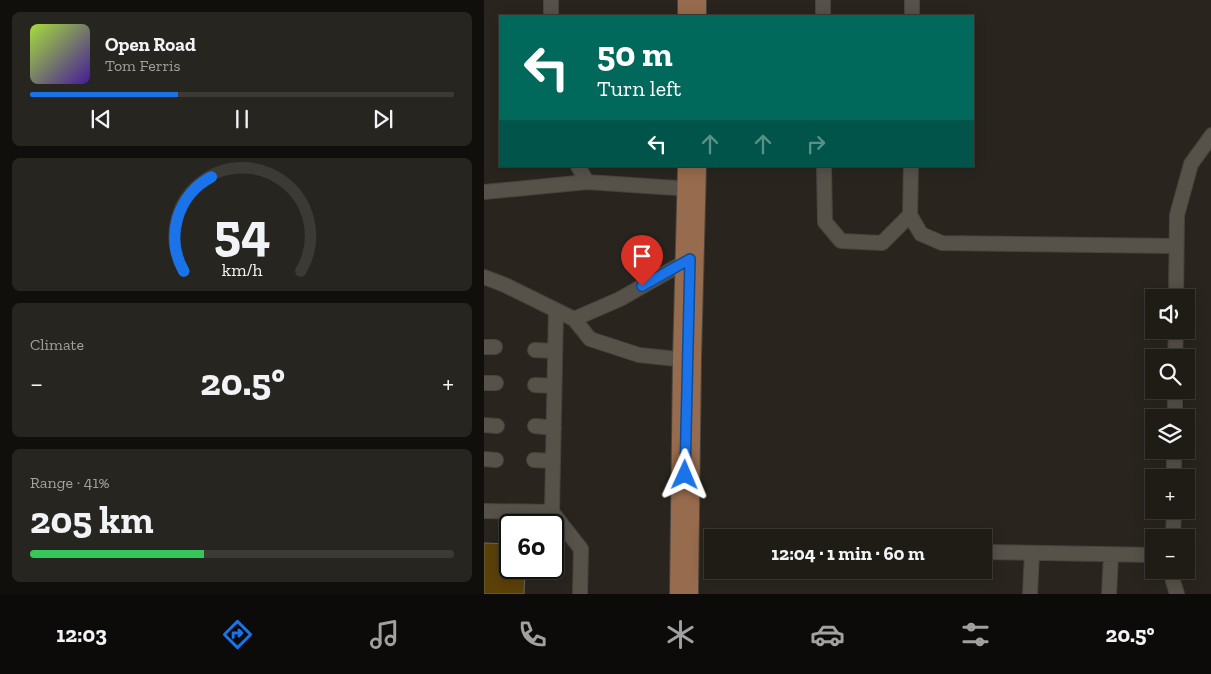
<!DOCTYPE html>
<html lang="en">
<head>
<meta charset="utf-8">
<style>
	body { margin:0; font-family:"Zilla Slab",serif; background:#27251f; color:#f1f3f6; height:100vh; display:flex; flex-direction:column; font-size:19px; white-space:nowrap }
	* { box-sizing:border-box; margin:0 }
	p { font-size:16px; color:#a1a1a1 }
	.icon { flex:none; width:28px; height:28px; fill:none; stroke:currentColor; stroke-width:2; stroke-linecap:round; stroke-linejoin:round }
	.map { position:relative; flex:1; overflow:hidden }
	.details { display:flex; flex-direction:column; gap:12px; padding:12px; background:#110f0c; width:484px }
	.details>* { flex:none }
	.banner { position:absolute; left:15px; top:15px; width:475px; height:152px; border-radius:0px; box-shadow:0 2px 12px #0003,0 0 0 1px #3c3a35; background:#00695c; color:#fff; overflow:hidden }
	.fabs { position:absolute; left:661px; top:289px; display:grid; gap:10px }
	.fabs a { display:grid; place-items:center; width:50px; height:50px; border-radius:0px; background:#1f1c16; box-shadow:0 2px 12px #0003,0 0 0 1px #3c3a35; font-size:25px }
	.speed { position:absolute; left:15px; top:514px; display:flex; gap:10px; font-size:25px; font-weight:700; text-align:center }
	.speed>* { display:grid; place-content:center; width:65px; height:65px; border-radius:50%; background:#1f1c16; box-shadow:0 2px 12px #0003,0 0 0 1px #3c3a35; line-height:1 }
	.speed .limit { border:2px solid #111; border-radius:8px; background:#fff; color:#111 }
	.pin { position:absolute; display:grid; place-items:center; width:42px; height:42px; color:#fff; margin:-51px -21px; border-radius:50% 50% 50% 0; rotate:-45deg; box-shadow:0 0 5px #0007 }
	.pin .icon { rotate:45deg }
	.me { position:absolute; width:55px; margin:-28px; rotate:1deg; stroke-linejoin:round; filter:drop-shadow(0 0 4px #0008) }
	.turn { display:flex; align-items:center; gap:18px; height:105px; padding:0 15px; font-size:22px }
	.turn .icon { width:65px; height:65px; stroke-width:2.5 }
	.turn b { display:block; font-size:35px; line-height:42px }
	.lanes { display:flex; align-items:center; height:48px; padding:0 15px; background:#0003; justify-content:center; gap:25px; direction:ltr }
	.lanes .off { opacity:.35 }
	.big { font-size:38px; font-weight:700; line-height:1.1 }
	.details .tile { flex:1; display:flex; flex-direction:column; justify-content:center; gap:8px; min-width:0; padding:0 18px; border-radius:8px; background:#27251f }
	.details .dial { align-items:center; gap:0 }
	.dial svg { height:130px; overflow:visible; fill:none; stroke:#3c3a35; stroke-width:7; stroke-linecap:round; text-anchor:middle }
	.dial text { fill:#f1f3f6; stroke:none }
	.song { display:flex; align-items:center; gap:15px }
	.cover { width:60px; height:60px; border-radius:8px; background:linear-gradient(135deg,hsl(80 70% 55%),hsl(260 70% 35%)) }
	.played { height:5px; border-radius:2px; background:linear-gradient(90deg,#1a73e8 35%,#3c3a35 35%) }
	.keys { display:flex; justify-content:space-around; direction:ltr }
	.heat { display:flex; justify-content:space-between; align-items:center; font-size:28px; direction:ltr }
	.charge { height:8px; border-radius:4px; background:linear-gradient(90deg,#34c759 41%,#3c3a35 0) }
	.trip { position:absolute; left:220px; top:529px; width:288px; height:50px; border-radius:0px; background:#1f1c16; box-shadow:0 2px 12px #0003,0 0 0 1px #3c3a35; font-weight:700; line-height:50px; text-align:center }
	.tab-bar { display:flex; height:80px; justify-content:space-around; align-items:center; background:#0c0b09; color:#a1a1a1 }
	.tab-bar .icon { width:35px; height:35px }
	.tab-bar .on { color:#1a73e8 }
	.tab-bar b { font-size:22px; color:#f1f3f6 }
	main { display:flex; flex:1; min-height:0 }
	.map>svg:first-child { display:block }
	.building { fill:#5b4108; stroke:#6d6860 }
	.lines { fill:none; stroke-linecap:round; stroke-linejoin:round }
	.service-casing { stroke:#47433e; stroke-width:16 }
	.primary-casing { stroke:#47433e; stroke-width:30 }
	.service { stroke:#565149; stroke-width:14 }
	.primary { stroke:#976b4d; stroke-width:28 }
	.route-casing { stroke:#114b97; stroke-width:12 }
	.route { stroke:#1a73e8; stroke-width:9 }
</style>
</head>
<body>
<main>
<section class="details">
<div class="tile">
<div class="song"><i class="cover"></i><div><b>Open Road</b><p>Tom Ferris</p></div></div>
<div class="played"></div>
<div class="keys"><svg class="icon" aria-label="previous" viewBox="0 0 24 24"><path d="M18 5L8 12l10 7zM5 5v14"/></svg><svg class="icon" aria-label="pause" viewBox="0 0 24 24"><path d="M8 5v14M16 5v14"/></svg><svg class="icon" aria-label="next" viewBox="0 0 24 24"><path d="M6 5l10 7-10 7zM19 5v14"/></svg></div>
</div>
<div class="tile dial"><svg viewBox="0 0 100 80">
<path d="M14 69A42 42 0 1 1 86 69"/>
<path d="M14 69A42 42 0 0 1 31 11" stroke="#1a73e8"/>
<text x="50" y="56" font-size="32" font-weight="700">54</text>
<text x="50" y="72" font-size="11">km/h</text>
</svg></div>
<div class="tile"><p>Climate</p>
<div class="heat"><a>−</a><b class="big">20.5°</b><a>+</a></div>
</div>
<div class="tile"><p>Range · 41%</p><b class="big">205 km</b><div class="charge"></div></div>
</section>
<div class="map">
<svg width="728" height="594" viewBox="0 0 728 594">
	<rect width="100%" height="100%" fill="#29251e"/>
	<!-- building -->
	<path class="building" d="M 0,543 L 26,544 L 26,568 L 41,568 L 40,594 L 0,594 Z"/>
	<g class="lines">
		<defs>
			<path id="service" d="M 67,0 L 67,16
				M 339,0 L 339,16
				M 428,16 L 428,0
				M 94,166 L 103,182
				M 340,166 L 341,222 L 357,241 L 398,243 L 426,215
				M 427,166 L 426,215 L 437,234 L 458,243 L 692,246
				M 0,192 L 103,182 L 208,189
				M 0,277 L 21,285 L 90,319 L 106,339 L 155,355 L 203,360
				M 692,298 L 693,215 L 707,164 L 728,135
				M 90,319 L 136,299 L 206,259
				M 0,347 L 11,347
				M 51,350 L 71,351
				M 691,358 L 692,330
				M 0,383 L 12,383
				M 51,385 L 70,386
				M 691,418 L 691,390
				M 0,425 L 13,426
				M 51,426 L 70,428
				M 0,459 L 12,460
				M 50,460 L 69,461
				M 690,478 L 690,450
				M 0,511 L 68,512 L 72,310
				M 68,512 L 97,549 L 96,594
				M 689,538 L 690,510
				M 499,552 L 670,555
				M 689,570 L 689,581 L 693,594
				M 546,594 L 548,553
				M 625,594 L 627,555"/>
			<path id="primary" d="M 208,16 L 208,0
				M 200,594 L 203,360 L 208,166"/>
		</defs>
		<!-- service casing -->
		<use href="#service" class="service-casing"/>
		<!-- primary casing -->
		<use href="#primary" class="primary-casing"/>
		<!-- service -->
		<use href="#service" class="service"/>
		<!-- primary -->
		<use href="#primary" class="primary"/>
	</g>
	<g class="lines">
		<defs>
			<path id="route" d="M 158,286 L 206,259 L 201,475"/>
		</defs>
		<!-- route casing -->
		<use href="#route" class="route-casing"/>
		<!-- route -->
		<use href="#route" class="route"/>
	</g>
</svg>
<div class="fabs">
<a><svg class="icon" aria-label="sound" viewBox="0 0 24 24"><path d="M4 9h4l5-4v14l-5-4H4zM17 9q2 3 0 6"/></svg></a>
<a><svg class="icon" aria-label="search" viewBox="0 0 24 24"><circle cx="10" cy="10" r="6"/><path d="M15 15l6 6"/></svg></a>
<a><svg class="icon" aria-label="layers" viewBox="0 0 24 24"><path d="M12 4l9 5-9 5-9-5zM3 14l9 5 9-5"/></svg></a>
<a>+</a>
<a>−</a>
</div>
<div class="speed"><div class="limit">60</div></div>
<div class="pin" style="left:158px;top:286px;background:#d93025"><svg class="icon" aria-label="arrive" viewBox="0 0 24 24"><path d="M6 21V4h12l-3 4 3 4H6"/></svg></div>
<svg class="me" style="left:201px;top:475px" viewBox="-20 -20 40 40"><path d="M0-17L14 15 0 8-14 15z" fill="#1a73e8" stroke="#fff" stroke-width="4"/></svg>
<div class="trip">12:04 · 1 min · 60 m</div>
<div class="banner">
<div class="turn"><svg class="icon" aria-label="left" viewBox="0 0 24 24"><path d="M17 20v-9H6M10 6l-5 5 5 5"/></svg><div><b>50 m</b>Turn left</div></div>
<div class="lanes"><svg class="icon" aria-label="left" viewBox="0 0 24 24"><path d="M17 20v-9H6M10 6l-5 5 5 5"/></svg><svg class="icon off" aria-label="ahead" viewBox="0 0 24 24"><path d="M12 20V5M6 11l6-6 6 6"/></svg><svg class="icon off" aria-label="ahead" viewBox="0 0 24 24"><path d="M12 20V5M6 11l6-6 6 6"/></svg><svg class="icon off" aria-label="right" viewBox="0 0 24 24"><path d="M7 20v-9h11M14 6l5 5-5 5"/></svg></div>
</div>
</div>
</main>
<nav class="tab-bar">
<b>12:03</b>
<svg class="icon on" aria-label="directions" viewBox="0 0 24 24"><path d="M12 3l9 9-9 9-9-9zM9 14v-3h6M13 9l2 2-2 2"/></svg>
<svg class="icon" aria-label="music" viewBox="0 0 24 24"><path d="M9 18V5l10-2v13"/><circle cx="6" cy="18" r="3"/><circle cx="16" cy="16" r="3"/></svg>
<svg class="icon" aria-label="phone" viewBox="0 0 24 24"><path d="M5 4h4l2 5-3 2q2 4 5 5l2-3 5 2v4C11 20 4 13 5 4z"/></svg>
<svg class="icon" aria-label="climate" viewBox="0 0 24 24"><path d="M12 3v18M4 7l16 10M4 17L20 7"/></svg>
<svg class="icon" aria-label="car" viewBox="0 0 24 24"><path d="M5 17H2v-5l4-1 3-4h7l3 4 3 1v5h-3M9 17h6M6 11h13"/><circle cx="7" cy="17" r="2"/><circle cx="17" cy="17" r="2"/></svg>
<svg class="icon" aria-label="filters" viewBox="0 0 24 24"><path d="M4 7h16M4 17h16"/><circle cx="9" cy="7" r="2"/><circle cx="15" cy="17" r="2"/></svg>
<b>20.5°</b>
</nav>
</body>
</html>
